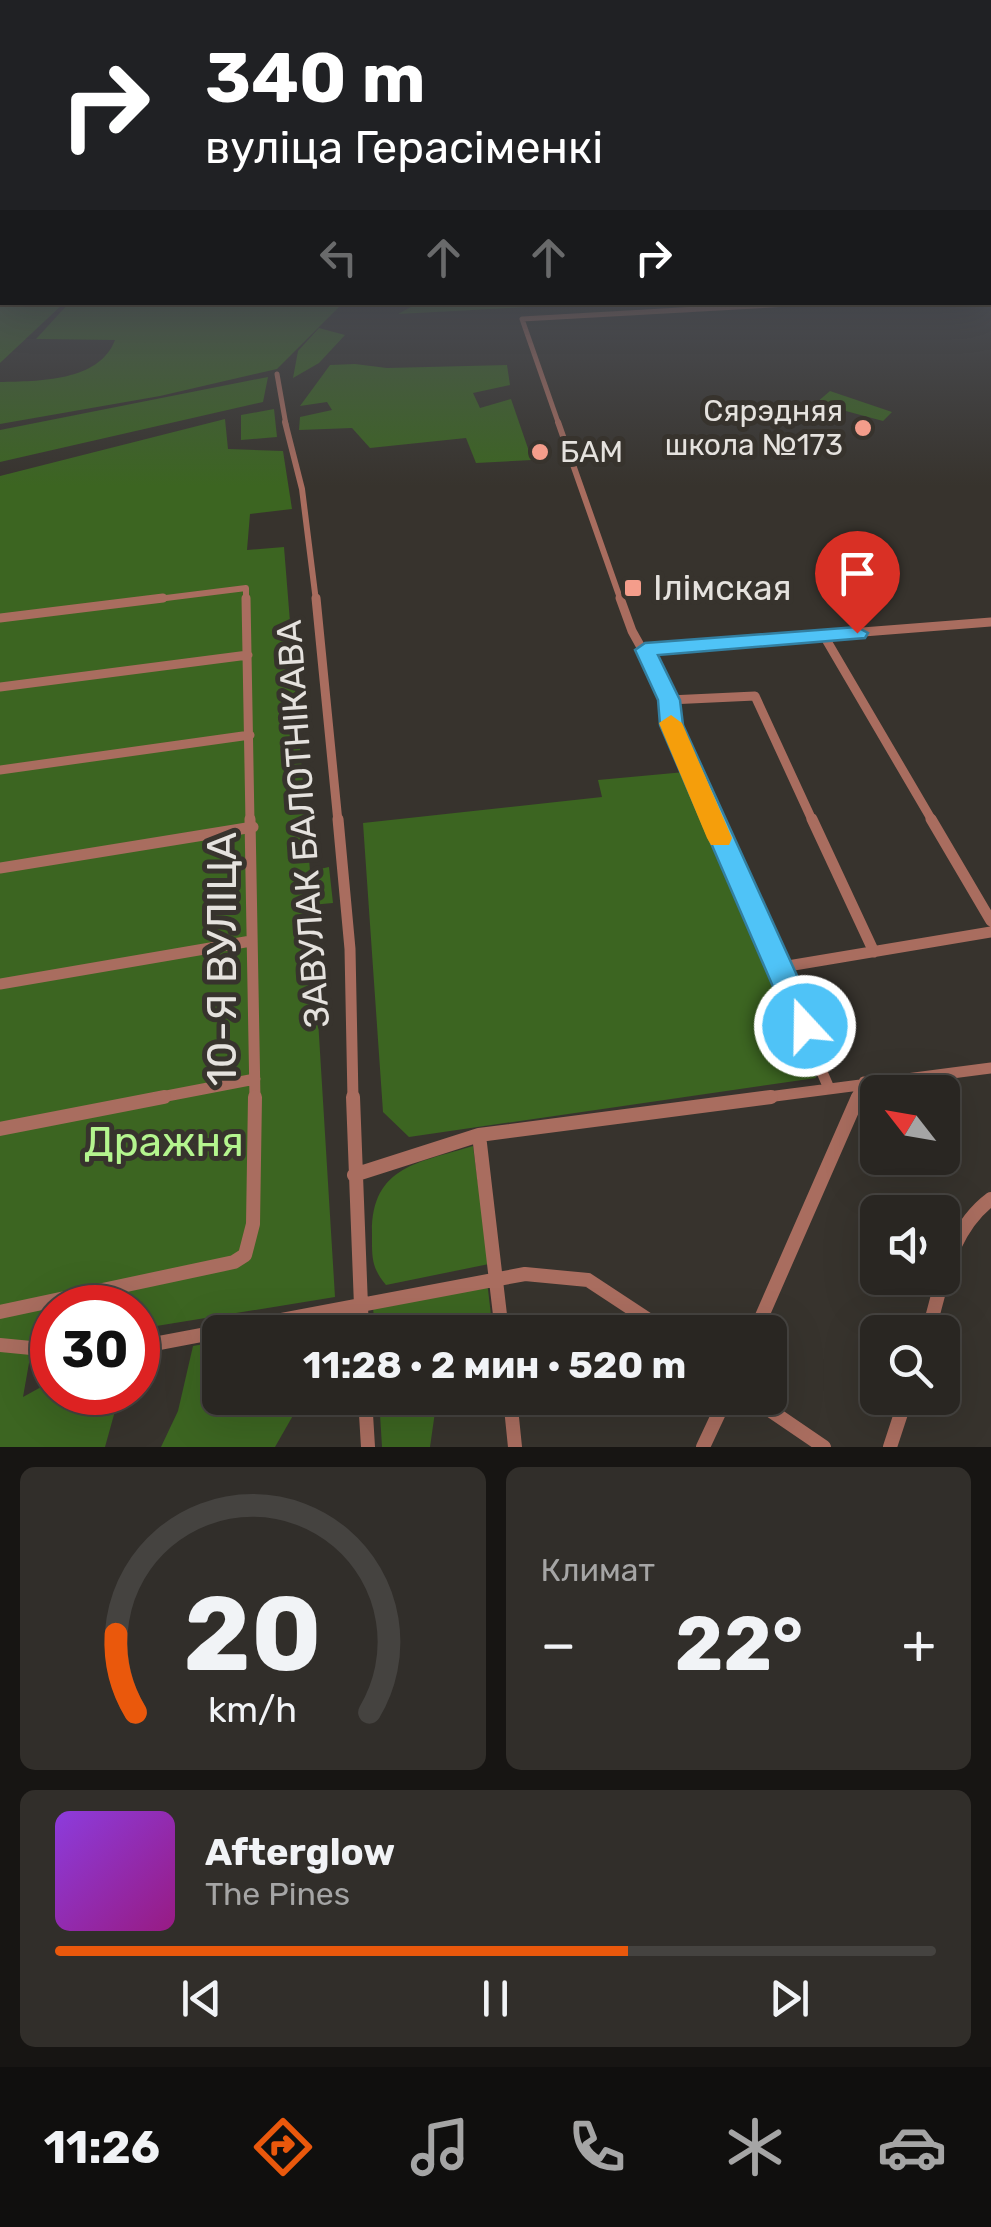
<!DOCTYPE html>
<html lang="ru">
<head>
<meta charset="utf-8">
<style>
	body { margin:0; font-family:Rubik,sans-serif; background:#312e2a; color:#f1f3f6; height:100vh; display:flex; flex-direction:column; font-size:38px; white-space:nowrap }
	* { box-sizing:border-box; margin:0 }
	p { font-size:32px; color:#a5a5a5 }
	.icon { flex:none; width:55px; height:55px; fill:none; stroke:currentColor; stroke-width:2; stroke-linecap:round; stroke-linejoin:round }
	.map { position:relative; height:1447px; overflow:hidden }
	.drawer { display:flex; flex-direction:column; gap:20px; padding:20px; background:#171513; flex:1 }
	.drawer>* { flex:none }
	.banner { position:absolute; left:0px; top:0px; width:992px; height:305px; box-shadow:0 10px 40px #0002,0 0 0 2px #454340; background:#202124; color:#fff; overflow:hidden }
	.needle { width:65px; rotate:301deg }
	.controls { position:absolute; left:860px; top:1075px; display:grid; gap:20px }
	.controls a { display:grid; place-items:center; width:100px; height:100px; border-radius:15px; background:#292622; box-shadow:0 10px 40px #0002,0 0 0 2px #454340; font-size:50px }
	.speed { position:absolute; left:30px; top:1285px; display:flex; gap:20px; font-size:50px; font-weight:700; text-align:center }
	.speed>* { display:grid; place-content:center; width:130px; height:130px; border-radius:50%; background:#292622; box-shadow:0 10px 40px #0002,0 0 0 2px #454340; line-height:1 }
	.speed .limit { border:15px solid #d22; background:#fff; color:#111 }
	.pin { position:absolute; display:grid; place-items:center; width:85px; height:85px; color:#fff; margin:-102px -42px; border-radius:50% 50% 50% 0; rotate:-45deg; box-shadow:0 0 10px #0007 }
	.pin .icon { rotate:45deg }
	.me { position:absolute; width:110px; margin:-55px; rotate:339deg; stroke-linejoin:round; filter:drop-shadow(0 0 8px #0008) }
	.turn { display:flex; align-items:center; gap:35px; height:210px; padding:0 40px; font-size:45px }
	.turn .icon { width:130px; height:130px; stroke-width:2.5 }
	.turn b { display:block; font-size:70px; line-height:85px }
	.lanes { display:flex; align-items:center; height:95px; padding:0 40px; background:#0003; justify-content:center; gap:50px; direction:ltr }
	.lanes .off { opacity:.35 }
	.big { font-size:75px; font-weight:700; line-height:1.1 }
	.drawer .tile { flex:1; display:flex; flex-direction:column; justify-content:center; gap:15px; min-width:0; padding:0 35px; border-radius:15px; background:#312e2a }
	.drawer .dial { align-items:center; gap:0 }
	.dial svg { height:260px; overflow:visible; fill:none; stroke:#454340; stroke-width:7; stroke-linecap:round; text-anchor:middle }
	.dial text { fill:#f1f3f6; stroke:none }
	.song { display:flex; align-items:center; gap:30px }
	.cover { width:120px; height:120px; border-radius:15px; background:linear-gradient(135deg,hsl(270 70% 55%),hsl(310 70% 35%)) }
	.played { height:10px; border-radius:5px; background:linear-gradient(90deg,#ea580c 65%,#454340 65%) }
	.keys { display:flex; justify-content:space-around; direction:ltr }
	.heat { display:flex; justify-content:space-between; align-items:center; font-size:55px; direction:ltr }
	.drawer .tiles { flex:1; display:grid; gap:20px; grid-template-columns:1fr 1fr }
	.tile:last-child { grid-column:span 2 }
	.trip { position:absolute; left:202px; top:1315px; width:585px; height:100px; border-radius:15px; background:#292622; box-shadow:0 10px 40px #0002,0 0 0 2px #454340; font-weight:700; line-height:100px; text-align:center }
	.dock { display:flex; height:160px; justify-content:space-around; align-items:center; background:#100f0e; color:#a5a5a5 }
	.dock .icon { width:70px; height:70px }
	.dock .active { color:#ea580c }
	.dock b { font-size:45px; color:#f1f3f6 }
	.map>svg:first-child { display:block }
	.green { fill:#3c6521 }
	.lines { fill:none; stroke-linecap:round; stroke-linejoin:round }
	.minor-far4 { stroke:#a96d5f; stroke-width:5 }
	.minor-far3 { stroke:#a96d5f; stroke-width:6 }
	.minor-far2 { stroke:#a96d5f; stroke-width:9 }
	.minor-far1 { stroke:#a96d5f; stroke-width:11 }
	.minor { stroke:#a96d5f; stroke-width:14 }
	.route { fill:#4fc3f7; stroke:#337fa1; stroke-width:2.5 }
	.slow { fill:#f59e0b }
	.poi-dot { fill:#f49d8b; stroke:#37332d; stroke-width:4 }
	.labels { text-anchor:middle; stroke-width:10; stroke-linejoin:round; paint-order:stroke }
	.far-poi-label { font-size:30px; fill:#e5e2de; stroke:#37332d; text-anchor:end }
	.poi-label { font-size:35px; fill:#e5e2de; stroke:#37332d; text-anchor:start }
	.street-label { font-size:35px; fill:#e5e2de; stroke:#37332d }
	.near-street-label { font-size:42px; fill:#e5e2de; stroke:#37332d }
	.near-park-label { font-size:42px; fill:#b4f58e; stroke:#37332d }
</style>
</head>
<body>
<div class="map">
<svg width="991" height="1447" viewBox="0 0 991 1447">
	<rect width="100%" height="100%" fill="#37332d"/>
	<!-- green -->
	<path class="green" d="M 0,299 L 2,302 L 64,303 L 0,363 Z
		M 147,302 L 343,302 L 343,303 L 277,369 L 160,396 L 0,424 L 0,382 C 38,381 99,382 115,340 L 36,339 L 69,303 L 142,306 Z
		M 420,302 L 600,302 L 600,303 L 398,314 Z
		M 319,328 L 345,335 L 319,363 L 293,378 L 298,351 Z
		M 355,364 L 387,368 L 507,365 L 510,385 L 473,393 L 480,408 L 511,399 L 532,460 L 476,463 L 466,438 L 370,448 L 352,428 L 299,430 L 300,417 L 332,410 L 327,402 L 300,406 L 330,365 Z
		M 268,377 L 263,402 L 0,462 L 0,430 Z
		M 830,391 L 892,412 L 883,421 L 816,403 Z
		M 274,409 L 277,437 L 241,440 L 241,415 Z
		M 225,419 L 228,449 L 283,451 L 292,509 L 250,514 L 247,550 L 284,547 L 310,871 L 329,867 L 333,903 L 311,905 L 335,1297 L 138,1329 L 138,1308 L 52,1308 L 52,1341 L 29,1363 L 23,1397 L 52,1381 L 52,1392 L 120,1393 L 105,1447 L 0,1447 L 0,476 Z
		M 685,772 L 816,1078 L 409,1137 L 383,1112 L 363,823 L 602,797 L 598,780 Z
		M 473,1146 L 489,1264 L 386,1285 C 371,1267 372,1257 372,1234 C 371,1166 418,1163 473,1146 Z
		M 487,1281 L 493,1332 L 375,1332 L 373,1307 Z
		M 220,1341 L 220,1398 L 303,1398 L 275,1447 L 161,1447 L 178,1411 L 193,1346 Z
		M 379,1398 L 437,1398 L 430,1447 L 382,1447 Z"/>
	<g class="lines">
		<!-- minor-far4 -->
		<path class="minor-far4" d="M 277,374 L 286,425
			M 559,425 L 522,319 L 824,302"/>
		<!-- minor-far3 -->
		<path class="minor-far3" d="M 285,422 L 302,489 L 316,601
			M 558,422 L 621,601
			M 142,601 L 246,588 L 246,601"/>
		<!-- minor-far2 -->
		<path class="minor-far2" d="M 246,598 L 250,822
			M 316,598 L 338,822
			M 620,598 L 632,631 L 657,676 L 671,725 L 714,822
			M 0,618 L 163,598
			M 824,636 L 933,822
			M 645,649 L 991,622
			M 0,687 L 248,655
			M 669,700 L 755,696 L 813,822
			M 0,770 L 250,735"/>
		<!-- minor-far1 -->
		<path class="minor-far1" d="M 250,819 L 255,1099
			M 338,819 L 350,949 L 353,1099
			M 713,819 L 828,1086
			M 812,819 L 874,952
			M 931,819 L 991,921
			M 0,868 L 253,827
			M 782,967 L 991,932
			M 0,984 L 251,941
			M 151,1099 L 255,1079
			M 752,1099 L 991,1068
			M 856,1099 L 864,1082"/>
		<!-- minor -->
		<path class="minor" d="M 353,1097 L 362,1332
			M 0,1129 L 164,1097
			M 479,1135 L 502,1332
			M 354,1175 L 479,1135 L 771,1097
			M 0,1312 L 234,1262 L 245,1255 L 253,1224 L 255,1097
			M 755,1332 L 858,1097
			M 928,1332 C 942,1285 949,1230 991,1199
			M 0,1345 L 52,1350
			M 138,1347 L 525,1274 L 588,1280 L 667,1332
			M 365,1398 L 368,1447
			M 510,1398 L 515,1447
			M 752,1398 L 824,1447
			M 703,1447 L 726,1398
			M 890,1447 L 906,1398"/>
	</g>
	<!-- sky -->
	<linearGradient id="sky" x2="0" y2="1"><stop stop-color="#1e1c19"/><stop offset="0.58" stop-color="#4d5057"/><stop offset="1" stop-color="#4d5057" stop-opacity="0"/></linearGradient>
	<rect width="991" height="486" fill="url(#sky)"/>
	<!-- route -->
	<path class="route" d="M 857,627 L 868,633 L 865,638 L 658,655 L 680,700 L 683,725 L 820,1026 L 816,1036 L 805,1040 L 794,1036 L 790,1026 L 660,725 L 658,700 L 635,650 L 645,643 Z"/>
	<!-- slow -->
	<path class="slow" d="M 671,715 L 682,723 L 732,838 L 729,845 L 711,845 L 707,838 L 659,723 Z"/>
	<!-- markers -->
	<g class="poi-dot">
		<circle cx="863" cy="428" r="10"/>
		<circle cx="540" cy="452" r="10"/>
		<rect x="623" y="578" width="20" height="20" rx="5"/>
	</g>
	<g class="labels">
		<!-- far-poi labels -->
		<g class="far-poi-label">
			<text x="843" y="421">Сярэдняя<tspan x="843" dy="34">школа №173</tspan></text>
			<text x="560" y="462" text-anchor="start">БАМ</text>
		</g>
		<!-- poi labels -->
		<g class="poi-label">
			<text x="653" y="600">Ілімская</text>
		</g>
		<!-- street labels -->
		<g class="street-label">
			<text transform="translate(303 824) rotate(-94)" y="12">ЗАВУЛАК БАЛОТНІКАВА</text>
		</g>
		<!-- near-street labels -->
		<g class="near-street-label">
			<text transform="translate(221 959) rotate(-90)" y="15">10-Я ВУЛІЦА</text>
		</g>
		<!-- near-park labels -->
		<g class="near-park-label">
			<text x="164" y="1156">Дражня</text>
		</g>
	</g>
</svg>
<div class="controls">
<a><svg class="needle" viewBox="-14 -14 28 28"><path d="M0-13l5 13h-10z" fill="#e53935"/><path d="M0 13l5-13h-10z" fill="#a5a5a5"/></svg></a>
<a><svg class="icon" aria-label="sound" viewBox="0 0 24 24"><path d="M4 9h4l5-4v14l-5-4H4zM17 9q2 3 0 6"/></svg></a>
<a><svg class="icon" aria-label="search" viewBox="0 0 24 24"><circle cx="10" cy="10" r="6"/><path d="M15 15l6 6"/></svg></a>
</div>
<div class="speed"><div class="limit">30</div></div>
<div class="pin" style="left:857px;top:633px;background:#d93025"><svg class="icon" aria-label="arrive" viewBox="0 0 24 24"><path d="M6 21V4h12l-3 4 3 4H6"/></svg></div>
<svg class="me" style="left:805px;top:1026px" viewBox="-20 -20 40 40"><circle r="17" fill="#4fc3f7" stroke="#fff" stroke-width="3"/><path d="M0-11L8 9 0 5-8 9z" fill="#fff"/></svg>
<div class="trip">11:28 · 2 мин · 520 m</div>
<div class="banner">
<div class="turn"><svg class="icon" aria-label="right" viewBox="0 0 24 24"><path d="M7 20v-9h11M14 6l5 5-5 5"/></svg><div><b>340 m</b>вуліца Герасіменкі</div></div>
<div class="lanes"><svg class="icon off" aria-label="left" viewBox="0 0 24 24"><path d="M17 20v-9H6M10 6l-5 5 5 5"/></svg><svg class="icon off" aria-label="ahead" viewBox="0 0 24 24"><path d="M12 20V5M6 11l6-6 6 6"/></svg><svg class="icon off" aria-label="ahead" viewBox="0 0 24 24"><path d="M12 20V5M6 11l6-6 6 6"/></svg><svg class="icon" aria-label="right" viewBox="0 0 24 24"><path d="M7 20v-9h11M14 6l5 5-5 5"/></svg></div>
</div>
</div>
<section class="drawer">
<div class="tiles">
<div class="tile dial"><svg viewBox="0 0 100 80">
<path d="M14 69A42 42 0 1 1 86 69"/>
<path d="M14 69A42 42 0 0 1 8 45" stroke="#ea580c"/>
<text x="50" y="56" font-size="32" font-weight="700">20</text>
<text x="50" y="72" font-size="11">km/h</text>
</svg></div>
<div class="tile"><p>Климат</p>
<div class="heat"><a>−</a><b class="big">22°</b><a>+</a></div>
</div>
<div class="tile">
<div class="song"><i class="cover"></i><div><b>Afterglow</b><p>The Pines</p></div></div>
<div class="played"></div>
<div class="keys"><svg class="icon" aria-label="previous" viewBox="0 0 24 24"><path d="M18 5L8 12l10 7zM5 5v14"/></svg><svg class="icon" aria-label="pause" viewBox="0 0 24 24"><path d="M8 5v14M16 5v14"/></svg><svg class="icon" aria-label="next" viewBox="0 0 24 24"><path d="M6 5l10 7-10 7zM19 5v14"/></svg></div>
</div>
</div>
</section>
<nav class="dock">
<b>11:26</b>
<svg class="icon active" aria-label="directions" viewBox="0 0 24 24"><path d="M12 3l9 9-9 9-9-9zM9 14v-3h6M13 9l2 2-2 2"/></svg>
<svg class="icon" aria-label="music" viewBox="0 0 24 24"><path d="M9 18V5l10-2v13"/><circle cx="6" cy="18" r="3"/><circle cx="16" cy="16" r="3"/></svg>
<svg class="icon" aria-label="phone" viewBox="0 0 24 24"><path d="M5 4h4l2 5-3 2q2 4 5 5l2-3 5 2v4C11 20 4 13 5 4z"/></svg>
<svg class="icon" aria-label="climate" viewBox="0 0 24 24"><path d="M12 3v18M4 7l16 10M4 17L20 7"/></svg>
<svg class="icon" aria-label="car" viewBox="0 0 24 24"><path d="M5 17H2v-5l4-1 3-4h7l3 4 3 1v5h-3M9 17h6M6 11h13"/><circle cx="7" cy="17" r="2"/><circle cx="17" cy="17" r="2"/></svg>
</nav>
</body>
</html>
